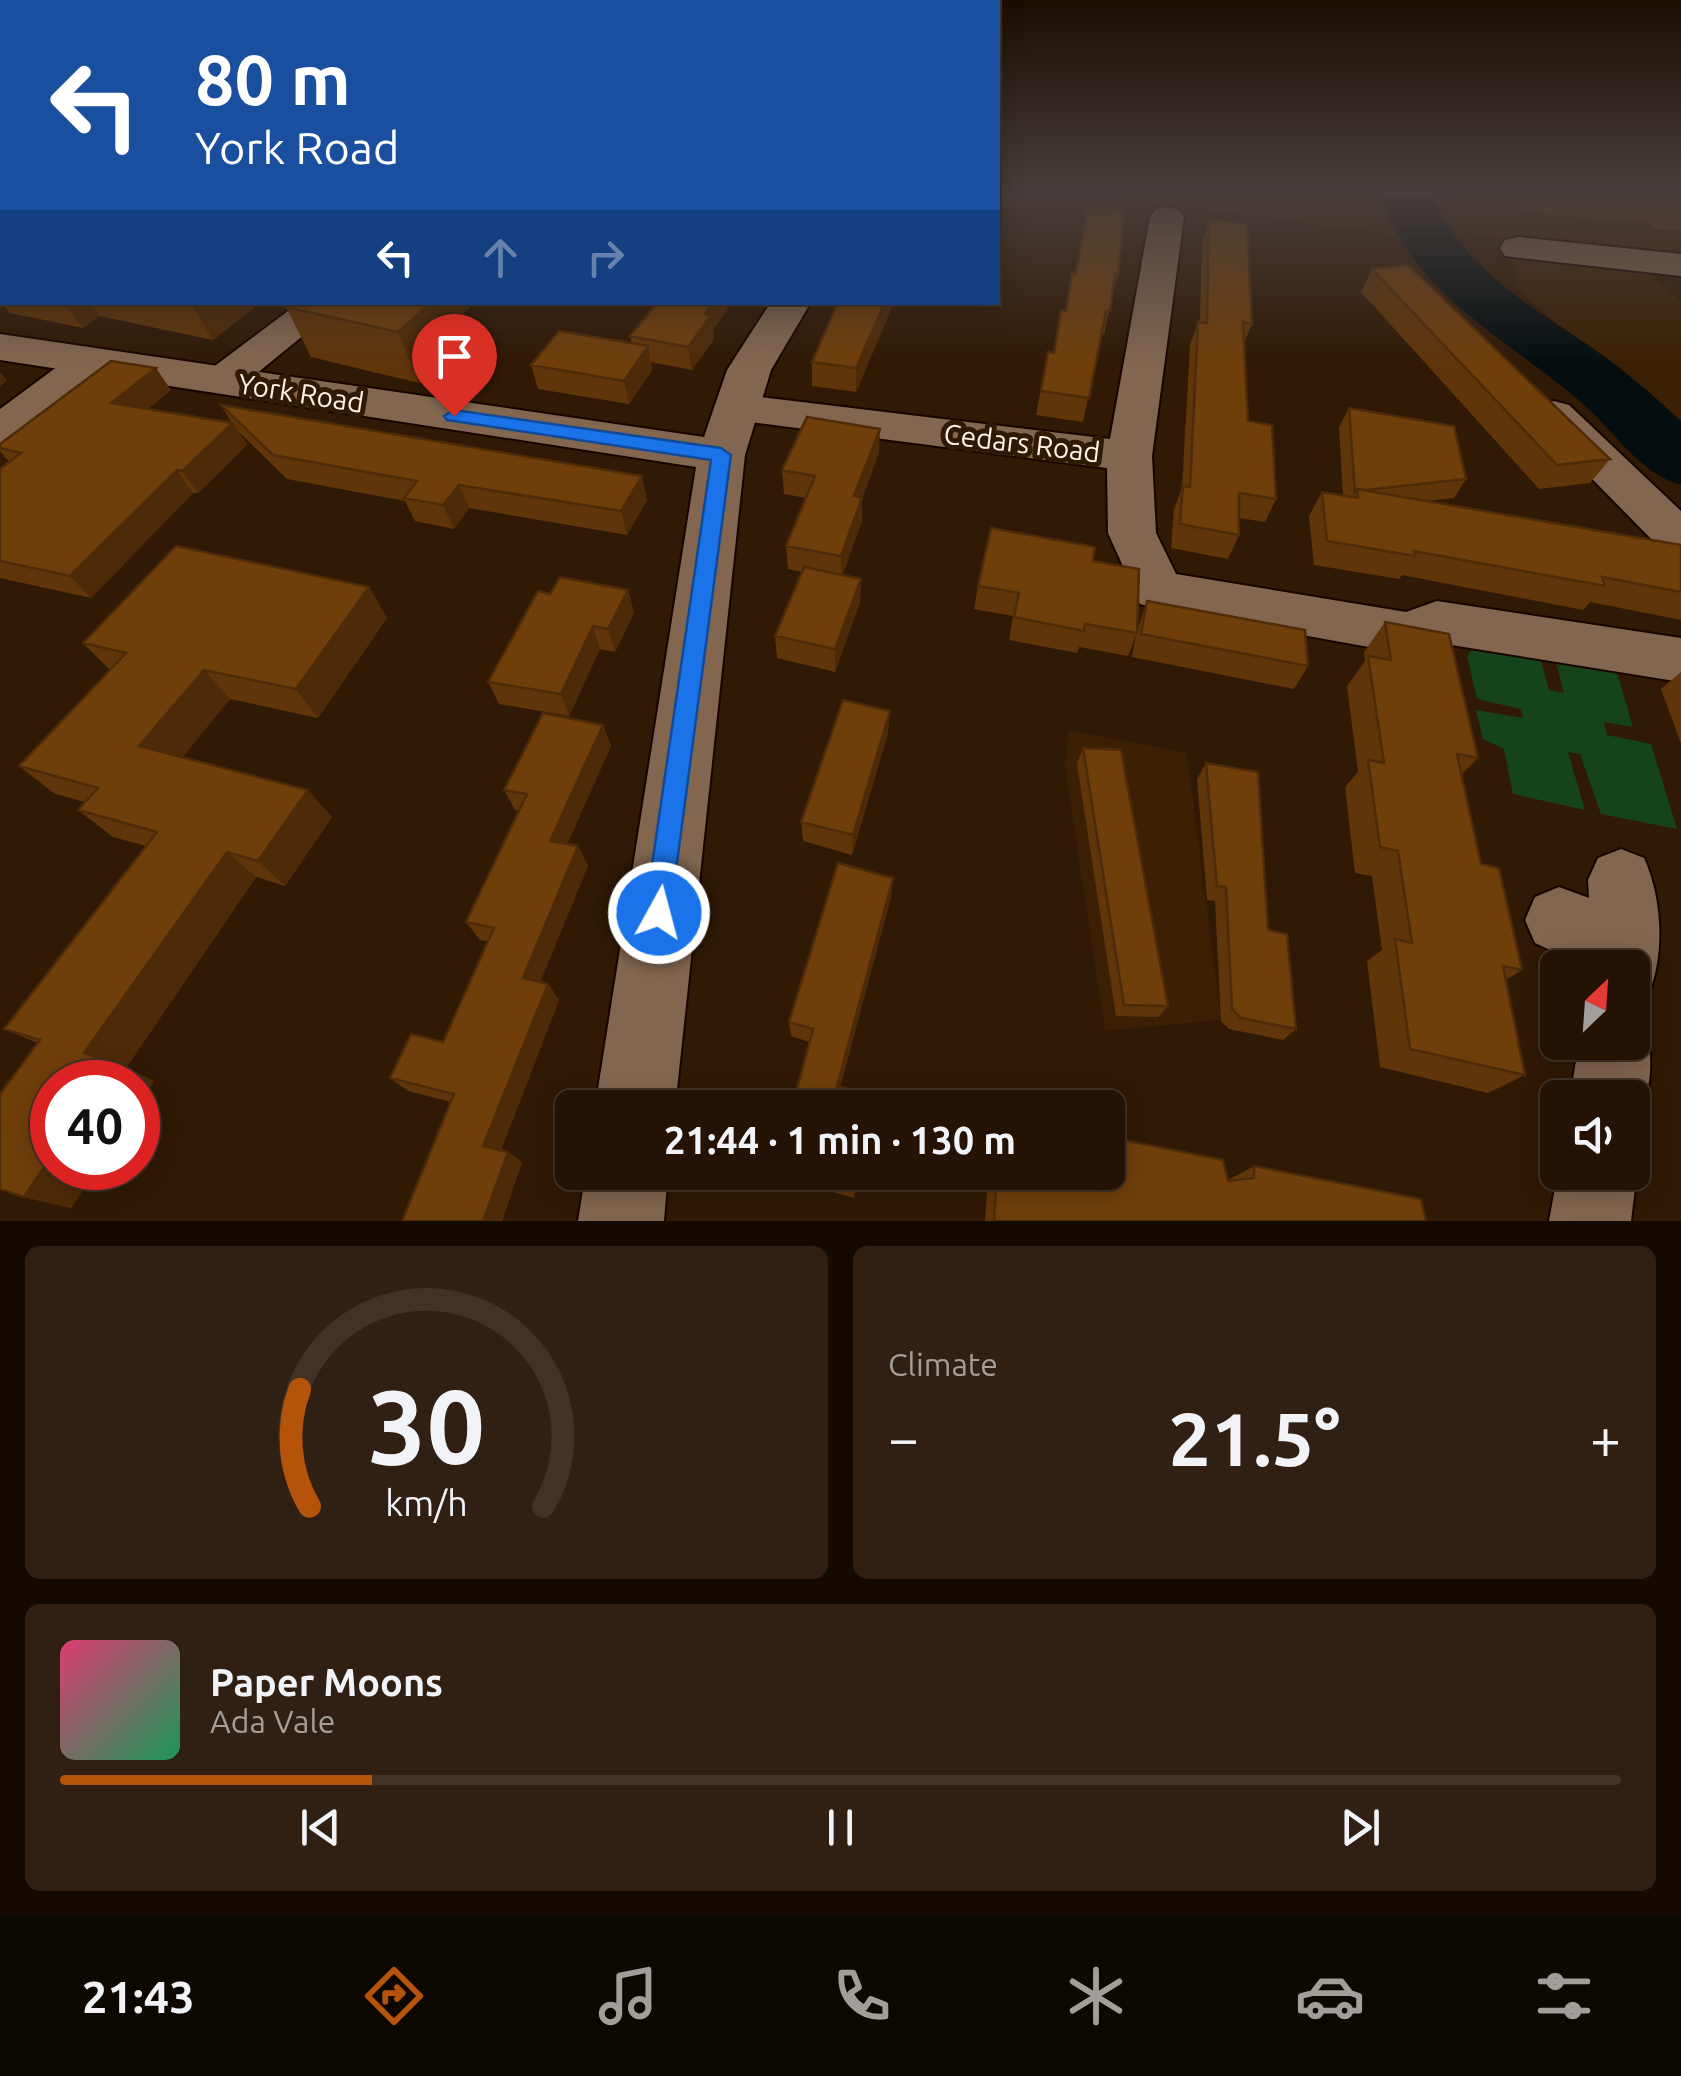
<!DOCTYPE html>
<html lang="en">
<head>
<meta charset="utf-8">
<style>
	body { margin:0; font-family:Ubuntu,sans-serif; background:#302013; color:#f1f3f6; height:100vh; display:flex; flex-direction:column; font-size:38px; white-space:nowrap }
	* { box-sizing:border-box; margin:0 }
	p { font-size:32px; color:#a39e9a }
	.icon { flex:none; width:55px; height:55px; fill:none; stroke:currentColor; stroke-width:2; stroke-linecap:round; stroke-linejoin:round }
	.map { position:relative; height:1221px; overflow:hidden }
	.panel { display:flex; flex-direction:column; gap:25px; padding:25px; background:#140a02; flex:1 }
	.panel>* { flex:none }
	.top-card { position:absolute; left:0px; top:0px; width:1000px; height:305px; box-shadow:0 5px 25px #0003,0 0 0 2px #413226; background:#1a4fa0; color:#fff; overflow:hidden }
	.needle { width:65px; rotate:25deg }
	.buttons { position:absolute; left:1540px; top:950px; display:grid; gap:20px }
	.buttons a { display:grid; place-items:center; width:110px; height:110px; border-radius:15px; background:#241304; box-shadow:0 5px 25px #0003,0 0 0 2px #413226; font-size:50px }
	.speed { position:absolute; left:30px; top:1060px; display:flex; gap:20px; font-size:50px; font-weight:700; text-align:center }
	.speed>* { display:grid; place-content:center; width:130px; height:130px; border-radius:50%; background:#241304; box-shadow:0 5px 25px #0003,0 0 0 2px #413226; line-height:1 }
	.speed .limit { border:15px solid #d22; background:#fff; color:#111 }
	.pin { position:absolute; display:grid; place-items:center; width:85px; height:85px; color:#fff; margin:-102px -42px; border-radius:50% 50% 50% 0; rotate:-45deg; box-shadow:0 0 10px #0007 }
	.pin .icon { rotate:45deg }
	.me { position:absolute; width:110px; margin:-55px; rotate:7deg; stroke-linejoin:round; filter:drop-shadow(0 0 8px #0008) }
	.turn { display:flex; align-items:center; gap:35px; height:210px; padding:0 30px; font-size:45px }
	.turn .icon { width:130px; height:130px; stroke-width:2.5 }
	.turn b { display:block; font-size:70px; line-height:85px }
	.lanes { display:flex; align-items:center; height:95px; padding:0 30px; background:#0003; justify-content:center; gap:50px; direction:ltr }
	.lanes .off { opacity:.35 }
	.big { font-size:75px; font-weight:600; line-height:1.1 }
	.panel .tile { flex:1; display:flex; flex-direction:column; justify-content:center; gap:15px; min-width:0; padding:0 35px; border-radius:15px; background:#302013 }
	.panel .dial { align-items:center; gap:0 }
	.dial svg { height:260px; overflow:visible; fill:none; stroke:#413226; stroke-width:7; stroke-linecap:round; text-anchor:middle }
	.dial text { fill:#f1f3f6; stroke:none }
	.song { display:flex; align-items:center; gap:30px }
	.cover { width:120px; height:120px; border-radius:15px; background:linear-gradient(135deg,hsl(340 70% 55%),hsl(150 70% 35%)) }
	.played { height:10px; border-radius:5px; background:linear-gradient(90deg,#b45309 20%,#413226 20%) }
	.keys { display:flex; justify-content:space-around; direction:ltr }
	.heat { display:flex; justify-content:space-between; align-items:center; font-size:55px; direction:ltr }
	.panel .tiles { flex:1; display:grid; gap:25px; grid-template-columns:1fr 1fr }
	.tile:last-child { grid-column:span 2 }
	.trip { position:absolute; left:555px; top:1090px; width:570px; height:100px; border-radius:15px; background:#241304; box-shadow:0 5px 25px #0003,0 0 0 2px #413226; font-weight:600; line-height:100px; text-align:center }
	.tabs { display:flex; height:160px; justify-content:space-around; align-items:center; background:#0e0802; color:#a39e9a }
	.tabs .icon { width:70px; height:70px }
	.tabs .on { color:#b45309 }
	.tabs b { font-size:45px; color:#f1f3f6 }
	.map>svg:first-child { display:block }
	.built { fill:#3c2005 }
	.green { fill:#15441b }
	.lines { fill:none; stroke-linecap:round; stroke-linejoin:round }
	.river { fill:#040e11; fill-rule:evenodd }
	.minor-casing { stroke:#170400; stroke-width:4 }
	.tertiary-casing { stroke:#170400; stroke-width:4 }
	.minor { fill:#826650; fill-rule:evenodd }
	.tertiary { fill:#826650; fill-rule:evenodd }
	.wall { fill:#603509 }
	.shaded-wall { fill:#4e2b08 }
	.building { fill:#703e0b; stroke:#4e2b08; stroke-width:2.5 }
	.route { fill:#1a73e8; stroke:#114b97; stroke-width:2.5 }
	.labels { text-anchor:middle; stroke-width:10; stroke-linejoin:round; paint-order:stroke }
	.street-label { font-size:28px; fill:#fef1e7; stroke:#301905 }
</style>
</head>
<body>
<div class="map">
<svg width="1681" height="1221" viewBox="0 0 1681 1221">
	<rect width="100%" height="100%" fill="#301905"/>
	<!-- built -->
	<path class="built" d="M 1079,193 L 1371,193 L 1378,212 L 1398,235 Z
		M 1449,193 L 1681,193 L 1681,254 L 1509,240 L 1458,231 Z
		M 1511,256 L 1618,266 L 1650,275 L 1681,301 L 1681,432 L 1517,289 Z
		M 1069,730 L 1187,753 L 1221,1020 L 1105,1031 L 1065,767 Z"/>
	<!-- green -->
	<path class="green" d="M 1480,639 L 1535,639 L 1549,690 L 1564,693 L 1551,643 L 1602,651 L 1618,676 L 1633,727 L 1604,722 L 1607,735 L 1651,744 L 1677,829 L 1601,814 L 1580,754 L 1568,752 L 1585,810 L 1513,794 L 1504,749 L 1483,739 L 1476,710 L 1523,718 L 1521,709 L 1477,699 L 1467,656 Z"/>
	<g class="lines">
		<!-- river -->
		<path class="river" d="M 1380,193 L 1432,193 C 1461,268 1527,303 1591,347 C 1623,369 1652,394 1681,421 L 1681,485 C 1639,473 1615,432 1583,404 C 1506,336 1413,297 1380,193 Z"/>
		<defs>
			<path id="minor" d="M 1167,207 L 1179,210 L 1184,217 L 1152,456 L 1156,533 L 1176,574 L 1406,612 L 1437,601 L 1681,638 L 1681,682 L 1439,643 L 1408,654 L 1158,609 L 1140,604 L 1108,533 L 1107,468 L 735,420 L 720,416 L 714,407 L 720,398 L 735,394 L 1110,439 L 1150,217 L 1155,210 Z
				M 1518,237 L 1681,254 L 1681,276 L 1505,256 L 1500,248 L 1505,240 Z
				M 300,302 L 344,302 L 238,389 L 223,393 L 208,389 L 202,380 L 208,371 Z
				M 91,349 L 105,352 L 111,361 L 105,370 L 16,440 L 0,444 L 0,409 L 77,352 Z
				M 1554,401 L 1569,405 L 1681,511 L 1681,558 L 1664,552 L 1539,425 L 1532,415 L 1539,405 Z
				M 1621,849 L 1644,858 C 1662,898 1665,953 1649,993 L 1632,999 L 1632,968 L 1589,968 L 1535,943 L 1525,920 L 1535,897 L 1559,887 L 1589,898 L 1588,880 L 1598,858 Z
				M 1632,1013 L 1641,1016 C 1655,1050 1654,1095 1632,1126 L 1632,1098 L 1570,1098 L 1579,1042 L 1632,1042 Z
				M 1632,1160 L 1637,1172 L 1631,1221 L 1549,1221 L 1558,1172 L 1632,1172 Z"/>
			<path id="tertiary" d="M 771,302 L 811,302 L 771,370 L 745,455 L 675,1108 L 595,1108 L 696,467 L 0,360 L 0,334 L 704,437 L 727,370 Z
				M 586,1172 L 668,1172 L 664,1221 L 578,1221 Z"/>
		</defs>
		<!-- minor casing -->
		<use href="#minor" class="minor-casing"/>
		<!-- tertiary casing -->
		<use href="#tertiary" class="tertiary-casing"/>
		<!-- minor -->
		<use href="#minor" class="minor"/>
		<!-- tertiary -->
		<use href="#tertiary" class="tertiary"/>
	</g>
	<!-- wall -->
	<path class="wall" d="M 0,193 L 2,193 L 2,302 L 261,302 L 213,340 L 99,316 L 83,328 L 10,313 L 0,300 Z
		M 1515,193 L 1681,193 L 1681,231 L 1655,229 L 1650,223 L 1525,212 Z
		M 1088,206 L 1118,274 L 1112,297 L 1104,335 L 1101,334 L 1083,422 L 1036,415 L 1048,352 L 1053,352 L 1065,311 L 1072,273 L 1076,273 Z
		M 1209,219 L 1252,324 L 1244,343 L 1248,421 L 1276,499 L 1265,522 L 1239,518 L 1239,535 L 1228,559 L 1171,548 L 1174,509 L 1182,488 L 1190,345 L 1198,322 L 1200,322 L 1202,242 Z
		M 1372,269 L 1610,459 L 1590,483 L 1539,489 L 1361,292 Z
		M 838,302 L 894,302 L 856,392 L 812,386 L 812,362 Z
		M 286,307 L 463,314 L 470,334 L 419,383 L 311,357 Z
		M 713,330 L 714,339 L 692,370 L 651,362 L 652,370 L 629,404 L 538,389 L 531,365 L 632,344 L 630,336 Z
		M 171,390 L 148,409 L 231,422 L 221,405 L 647,500 L 627,535 L 469,508 L 454,529 L 415,521 L 405,501 L 287,479 L 239,432 L 247,445 L 198,493 L 193,493 L 91,598 L 0,578 L 0,469 L 9,462 L 0,451 L 0,444 Z
		M 1349,408 L 1466,479 L 1454,498 L 1428,501 L 1681,545 L 1681,620 L 1590,602 L 1583,610 L 1402,575 L 1399,579 L 1314,565 L 1309,516 L 1322,492 L 1343,496 L 1339,427 Z
		M 879,453 L 862,498 L 862,521 L 842,575 L 861,579 L 860,602 L 835,672 L 777,658 L 775,636 L 802,572 L 788,569 L 786,546 L 806,498 L 784,494 L 782,470 Z
		M 1093,561 L 1137,632 L 1147,601 L 1308,666 L 1294,689 L 1132,657 L 1136,635 L 1128,656 L 1079,647 L 1077,653 L 1009,640 L 1013,616 L 974,609 L 978,586 Z
		M 369,587 L 387,618 L 318,718 L 230,699 L 182,757 L 332,817 L 285,886 L 256,877 L 126,1068 L 154,1081 L 71,1208 L 24,1197 L 38,1043 L 4,1029 L 146,846 L 113,837 L 78,810 L 85,802 L 55,794 L 19,766 L 110,670 L 83,643 Z
		M 628,590 L 634,613 L 615,652 L 600,649 L 569,716 L 499,704 L 488,682 L 550,594 Z
		M 1385,622 L 1478,758 L 1462,774 L 1481,864 L 1522,970 L 1506,980 L 1525,1075 L 1488,1093 L 1380,1067 L 1367,961 L 1382,950 L 1372,876 L 1355,873 L 1345,787 L 1358,772 L 1347,686 L 1365,661 L 1364,652 Z
		M 1681,672 L 1681,744 L 1661,689 Z
		M 603,725 L 611,746 L 567,844 L 578,846 L 588,866 L 540,982 L 548,984 L 559,1000 L 501,1150 L 508,1152 L 522,1162 L 502,1221 L 451,1102 L 408,1091 L 390,1078 L 443,1042 L 488,941 L 480,940 L 466,922 L 519,811 L 515,810 L 504,790 Z
		M 888,733 L 852,855 L 803,841 L 801,822 Z
		M 1083,748 L 1168,1006 L 1158,1017 L 1116,1016 L 1077,764 Z
		M 1206,763 L 1268,930 L 1296,1029 L 1283,1040 L 1229,1029 L 1221,1021 L 1215,901 L 1207,900 L 1197,779 Z
		M 891,897 L 840,1087 L 792,1108 L 809,1042 L 791,1036 L 789,1022 Z
		M 1254,1166 L 1426,1221 L 985,1221 L 988,1172 L 1108,1172 L 1228,1180 Z
		M 779,1172 L 859,1172 L 854,1198 L 780,1177 Z"/>
	<!-- shaded-wall -->
	<path class="shaded-wall" d="M 0,193 L 2,193 L 2,255 L 0,256 Z
		M 64,302 L 90,302 L 99,316 L 83,328 Z
		M 190,302 L 261,302 L 213,340 Z
		M 432,302 L 476,302 L 463,314 L 470,334 L 419,383 L 398,332 Z
		M 713,302 L 733,302 L 713,330 L 714,339 L 692,370 L 688,347 L 705,314 Z
		M 885,302 L 894,302 L 856,392 L 856,368 Z
		M 648,346 L 652,370 L 629,404 L 624,381 Z
		M 156,368 L 171,390 L 128,425 L 111,403 Z
		M 0,372 L 7,381 L 0,386 Z
		M 233,423 L 247,445 L 198,493 L 182,471 Z
		M 880,429 L 879,453 L 862,498 L 862,521 L 841,580 L 841,556 L 854,496 Z
		M 177,470 L 193,493 L 91,598 L 70,576 Z
		M 642,476 L 647,500 L 627,535 L 621,511 Z
		M 459,485 L 469,508 L 454,529 L 443,505 Z
		M 861,579 L 860,602 L 835,672 L 835,649 Z
		M 369,587 L 387,618 L 318,718 L 296,689 Z
		M 628,590 L 634,613 L 615,652 L 608,629 Z
		M 593,626 L 600,649 L 569,716 L 561,694 Z
		M 204,670 L 230,699 L 169,774 L 139,746 Z
		M 890,711 L 888,733 L 852,855 L 853,835 Z
		M 603,725 L 611,746 L 560,860 L 550,841 Z
		M 308,790 L 332,817 L 285,886 L 258,861 Z
		M 578,846 L 588,866 L 535,994 L 523,978 Z
		M 227,852 L 256,877 L 126,1068 L 154,1081 L 138,1107 L 138,1082 L 102,1082 L 84,1053 Z
		M 893,878 L 891,897 L 837,1099 L 837,1086 Z
		M 548,984 L 559,1000 L 498,1157 L 483,1146 Z
		M 508,1152 L 522,1162 L 502,1221 L 483,1221 Z
		M 52,1155 L 52,1168 L 98,1168 L 71,1208 L 24,1197 Z"/>
	<!-- building -->
	<path class="building" d="M 1088,206 L 1125,211 L 1118,274 L 1115,273 L 1110,311 L 1106,311 L 1089,398 L 1041,391 L 1048,352 L 1054,353 L 1061,310 L 1066,311 L 1072,273 L 1076,274 Z
		M 1209,219 L 1247,224 L 1252,324 L 1243,322 L 1248,421 L 1272,425 L 1276,499 L 1239,493 L 1239,535 L 1180,524 L 1183,486 L 1190,487 L 1198,322 L 1207,323 Z
		M 2,246 L 2,269 L 0,269 L 0,247 Z
		M 1408,265 L 1610,459 L 1557,465 L 1372,269 Z
		M 292,302 L 432,302 L 398,332 L 286,307 Z
		M 658,302 L 713,302 L 705,314 L 711,315 L 688,347 L 630,336 Z
		M 838,302 L 885,302 L 856,368 L 812,362 Z
		M 559,331 L 648,346 L 624,381 L 531,365 Z
		M 111,361 L 156,368 L 111,403 L 233,423 L 182,471 L 177,470 L 70,576 L 0,561 L 0,469 L 21,453 L 0,448 L 0,444 Z
		M 221,405 L 642,476 L 621,511 L 459,485 L 443,505 L 404,498 L 417,481 L 273,455 Z
		M 1349,408 L 1454,426 L 1466,479 L 1366,490 L 1357,489 L 1355,492 Z
		M 807,417 L 880,429 L 854,496 L 862,498 L 841,556 L 786,546 L 815,476 L 782,470 Z
		M 1357,489 L 1681,545 L 1681,592 L 1602,577 L 1605,586 L 1414,551 L 1415,556 L 1327,541 L 1322,492 L 1358,498 Z
		M 991,528 L 1095,547 L 1093,561 L 1139,569 L 1137,633 L 1085,624 L 1084,631 L 1014,617 L 1019,593 L 978,586 Z
		M 176,546 L 369,587 L 296,689 L 204,670 L 139,746 L 308,790 L 258,861 L 227,852 L 84,1053 L 115,1063 L 102,1082 L 52,1082 L 52,1155 L 24,1197 L 0,1189 L 0,1094 L 40,1040 L 4,1029 L 157,832 L 78,810 L 98,788 L 19,766 L 126,653 L 83,643 Z
		M 804,567 L 861,579 L 835,649 L 775,636 Z
		M 560,577 L 628,590 L 608,629 L 593,626 L 561,694 L 488,682 L 538,591 L 550,594 Z
		M 1147,601 L 1305,630 L 1308,666 L 1141,634 Z
		M 1385,622 L 1449,634 L 1478,758 L 1457,754 L 1481,864 L 1499,868 L 1522,970 L 1503,966 L 1525,1075 L 1410,1049 L 1395,939 L 1412,943 L 1398,851 L 1380,847 L 1368,760 L 1384,763 L 1368,656 L 1391,660 Z
		M 843,700 L 890,711 L 853,835 L 801,822 Z
		M 543,713 L 603,725 L 550,841 L 578,846 L 523,978 L 548,984 L 483,1146 L 508,1152 L 483,1221 L 402,1221 L 454,1094 L 390,1078 L 411,1034 L 443,1042 L 494,928 L 466,922 L 527,794 L 504,790 Z
		M 1083,748 L 1121,750 L 1168,1006 L 1124,1005 Z
		M 1206,763 L 1258,772 L 1268,930 L 1287,934 L 1296,1029 L 1241,1018 L 1232,1009 L 1226,887 L 1217,886 Z
		M 838,863 L 893,878 L 837,1086 L 874,1096 L 872,1108 L 792,1108 L 813,1029 L 789,1022 Z
		M 1108,1137 L 1223,1160 L 1228,1181 L 1254,1178 L 1254,1166 L 1421,1199 L 1426,1221 L 994,1221 L 997,1172 L 1108,1172 Z
		M 795,1172 L 858,1172 L 855,1189 Z"/>
	<!-- sky -->
	<linearGradient id="sky" x2="0" y2="1"><stop stop-color="#1a0e03"/><stop offset="0.53" stop-color="#483e3b"/><stop offset="1" stop-color="#483e3b" stop-opacity="0"/></linearGradient>
	<rect width="1681" height="364" fill="url(#sky)"/>
	<!-- route -->
	<path class="route" d="M 454,410 L 721,448 L 731,455 L 669,923 L 659,927 L 649,923 L 645,913 L 711,460 L 447,420 L 444,416 Z"/>
	<g class="labels">
		<!-- street labels -->
		<g class="street-label">
			<text transform="translate(301 393) rotate(9)" y="10">York Road</text>
			<text transform="translate(1022 443) rotate(7)" y="10">Cedars Road</text>
		</g>
	</g>
</svg>
<div class="buttons">
<a><svg class="needle" viewBox="-14 -14 28 28"><path d="M0-13l5 13h-10z" fill="#e53935"/><path d="M0 13l5-13h-10z" fill="#a39e9a"/></svg></a>
<a><svg class="icon" aria-label="sound" viewBox="0 0 24 24"><path d="M4 9h4l5-4v14l-5-4H4zM17 9q2 3 0 6"/></svg></a>
</div>
<div class="speed"><div class="limit">40</div></div>
<div class="pin" style="left:454px;top:416px;background:#d93025"><svg class="icon" aria-label="arrive" viewBox="0 0 24 24"><path d="M6 21V4h12l-3 4 3 4H6"/></svg></div>
<svg class="me" style="left:659px;top:913px" viewBox="-20 -20 40 40"><circle r="17" fill="#1a73e8" stroke="#fff" stroke-width="3"/><path d="M0-11L8 9 0 5-8 9z" fill="#fff"/></svg>
<div class="trip">21:44 · 1 min · 130 m</div>
<div class="top-card">
<div class="turn"><svg class="icon" aria-label="left" viewBox="0 0 24 24"><path d="M17 20v-9H6M10 6l-5 5 5 5"/></svg><div><b>80 m</b>York Road</div></div>
<div class="lanes"><svg class="icon" aria-label="left" viewBox="0 0 24 24"><path d="M17 20v-9H6M10 6l-5 5 5 5"/></svg><svg class="icon off" aria-label="ahead" viewBox="0 0 24 24"><path d="M12 20V5M6 11l6-6 6 6"/></svg><svg class="icon off" aria-label="right" viewBox="0 0 24 24"><path d="M7 20v-9h11M14 6l5 5-5 5"/></svg></div>
</div>
</div>
<section class="panel">
<div class="tiles">
<div class="tile dial"><svg viewBox="0 0 100 80">
<path d="M14 69A42 42 0 1 1 86 69"/>
<path d="M14 69A42 42 0 0 1 11 33" stroke="#b45309"/>
<text x="50" y="56" font-size="32" font-weight="700">30</text>
<text x="50" y="72" font-size="11">km/h</text>
</svg></div>
<div class="tile"><p>Climate</p>
<div class="heat"><a>−</a><b class="big">21.5°</b><a>+</a></div>
</div>
<div class="tile">
<div class="song"><i class="cover"></i><div><b>Paper Moons</b><p>Ada Vale</p></div></div>
<div class="played"></div>
<div class="keys"><svg class="icon" aria-label="previous" viewBox="0 0 24 24"><path d="M18 5L8 12l10 7zM5 5v14"/></svg><svg class="icon" aria-label="pause" viewBox="0 0 24 24"><path d="M8 5v14M16 5v14"/></svg><svg class="icon" aria-label="next" viewBox="0 0 24 24"><path d="M6 5l10 7-10 7zM19 5v14"/></svg></div>
</div>
</div>
</section>
<nav class="tabs">
<b>21:43</b>
<svg class="icon on" aria-label="directions" viewBox="0 0 24 24"><path d="M12 3l9 9-9 9-9-9zM9 14v-3h6M13 9l2 2-2 2"/></svg>
<svg class="icon" aria-label="music" viewBox="0 0 24 24"><path d="M9 18V5l10-2v13"/><circle cx="6" cy="18" r="3"/><circle cx="16" cy="16" r="3"/></svg>
<svg class="icon" aria-label="phone" viewBox="0 0 24 24"><path d="M5 4h4l2 5-3 2q2 4 5 5l2-3 5 2v4C11 20 4 13 5 4z"/></svg>
<svg class="icon" aria-label="climate" viewBox="0 0 24 24"><path d="M12 3v18M4 7l16 10M4 17L20 7"/></svg>
<svg class="icon" aria-label="car" viewBox="0 0 24 24"><path d="M5 17H2v-5l4-1 3-4h7l3 4 3 1v5h-3M9 17h6M6 11h13"/><circle cx="7" cy="17" r="2"/><circle cx="17" cy="17" r="2"/></svg>
<svg class="icon" aria-label="filters" viewBox="0 0 24 24"><path d="M4 7h16M4 17h16"/><circle cx="9" cy="7" r="2"/><circle cx="15" cy="17" r="2"/></svg>
</nav>
</body>
</html>
